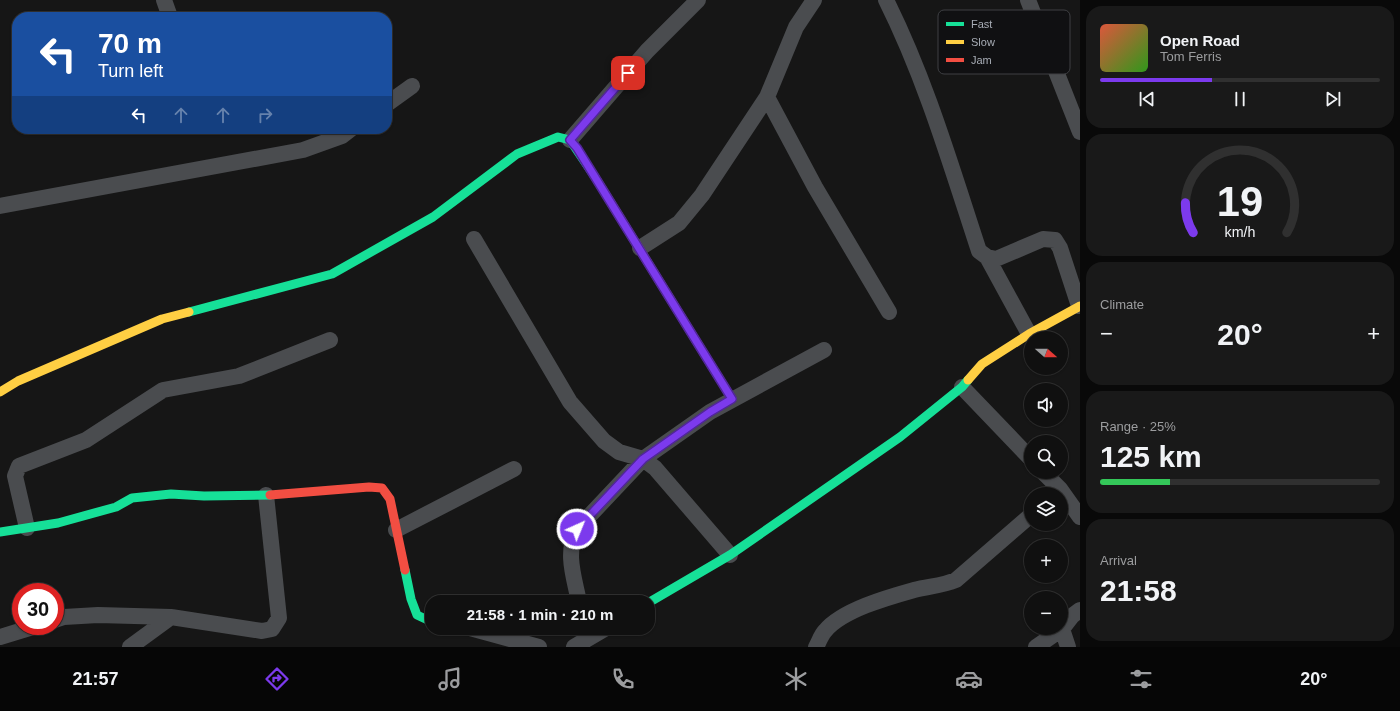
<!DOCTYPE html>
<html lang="en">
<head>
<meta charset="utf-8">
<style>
	body { margin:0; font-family:Helvetica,sans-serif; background:#191919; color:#f1f3f6; height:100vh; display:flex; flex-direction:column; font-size:15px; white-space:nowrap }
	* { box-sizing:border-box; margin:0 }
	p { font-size:13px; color:#9c9d9f }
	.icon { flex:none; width:22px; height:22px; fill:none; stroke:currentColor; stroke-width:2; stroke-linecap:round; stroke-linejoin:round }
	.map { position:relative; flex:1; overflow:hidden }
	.sheet { display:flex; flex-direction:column; gap:6px; padding:6px; background:#090909; width:320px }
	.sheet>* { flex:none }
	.hud { position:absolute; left:12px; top:12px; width:380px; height:122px; border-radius:16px; box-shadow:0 1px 3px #0004,0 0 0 1px #303030; background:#1a4fa0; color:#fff; overflow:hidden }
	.needle { width:26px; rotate:111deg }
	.buttons { position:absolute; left:1024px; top:331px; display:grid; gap:8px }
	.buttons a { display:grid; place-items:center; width:44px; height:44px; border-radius:50%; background:#101010; box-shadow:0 1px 3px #0004,0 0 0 1px #303030; font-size:20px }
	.speed { position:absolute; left:12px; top:583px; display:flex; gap:8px; font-size:20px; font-weight:700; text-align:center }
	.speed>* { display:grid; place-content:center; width:52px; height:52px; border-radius:50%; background:#101010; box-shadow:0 1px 3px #0004,0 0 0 1px #303030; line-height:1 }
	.speed .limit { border:6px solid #d22; background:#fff; color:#111 }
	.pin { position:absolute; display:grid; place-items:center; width:34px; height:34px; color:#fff; margin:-17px; border-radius:8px; box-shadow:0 2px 6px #0006 }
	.me { position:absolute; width:44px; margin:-22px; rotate:44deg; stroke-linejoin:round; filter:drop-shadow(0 0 3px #0008) }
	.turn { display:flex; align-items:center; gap:14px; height:84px; padding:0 20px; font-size:18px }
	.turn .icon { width:52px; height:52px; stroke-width:2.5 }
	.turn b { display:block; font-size:28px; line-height:34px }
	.lanes { display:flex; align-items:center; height:38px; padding:0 20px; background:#0003; justify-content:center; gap:20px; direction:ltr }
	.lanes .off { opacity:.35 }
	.big { font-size:30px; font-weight:700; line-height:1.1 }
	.sheet .tile { flex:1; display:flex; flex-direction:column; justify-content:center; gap:6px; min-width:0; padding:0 14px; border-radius:16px; background:#191919 }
	.sheet .dial { align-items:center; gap:0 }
	.dial svg { height:104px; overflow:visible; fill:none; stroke:#303030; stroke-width:7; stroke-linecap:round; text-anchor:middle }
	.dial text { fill:#f1f3f6; stroke:none }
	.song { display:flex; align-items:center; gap:12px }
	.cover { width:48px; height:48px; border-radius:6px; background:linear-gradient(135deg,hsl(10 70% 55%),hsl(110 70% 35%)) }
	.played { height:4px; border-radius:2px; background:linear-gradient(90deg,#7c3aed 40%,#303030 40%) }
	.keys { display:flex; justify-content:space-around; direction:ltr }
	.heat { display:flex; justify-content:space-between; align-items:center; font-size:22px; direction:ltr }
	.charge { height:6px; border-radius:3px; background:linear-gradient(90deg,#34c759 25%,#303030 0) }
	.trip { position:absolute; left:425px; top:595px; width:230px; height:40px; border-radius:16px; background:#101010; box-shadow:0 1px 3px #0004,0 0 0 1px #303030; font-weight:700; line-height:40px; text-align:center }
	.menu { display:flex; height:64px; justify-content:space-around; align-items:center; background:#060606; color:#9c9d9f }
	.menu .icon { width:28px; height:28px }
	.menu .on { color:#7c3aed }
	.menu b { font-size:18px; color:#f1f3f6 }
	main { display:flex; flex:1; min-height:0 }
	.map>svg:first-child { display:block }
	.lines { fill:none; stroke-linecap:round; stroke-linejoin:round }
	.street { stroke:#4a4c4f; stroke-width:16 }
	.fast { stroke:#16e098; stroke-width:9 }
	.slow { stroke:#ffcf43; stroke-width:9 }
	.jam { stroke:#f24e42; stroke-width:9 }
	.route-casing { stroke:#51269a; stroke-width:10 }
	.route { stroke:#7c3aed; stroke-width:7 }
	.key { fill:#101012; stroke:#3e3f43; stroke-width:1 }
	.key-label { font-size:11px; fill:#a8adb6 }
</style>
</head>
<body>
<main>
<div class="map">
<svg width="1080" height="647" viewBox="0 0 1080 647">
	<rect width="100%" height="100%" fill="#161616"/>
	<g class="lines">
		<!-- street -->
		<path class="street" d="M 164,0 L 170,17
			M 886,0 C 926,80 951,166 979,251 L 987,257 L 996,259 L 1043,239 L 1055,240 L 1060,248 L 1079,306
			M 1028,0 L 1080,132
			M 767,97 L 815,187 L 889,312
			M 387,104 L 412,86
			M 570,140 L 647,51 L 698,0
			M 0,206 L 303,150 L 342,136 L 351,129
			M 474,239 L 570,402 L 604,441 L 619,452 L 643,459 L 655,468 L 730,555
			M 640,248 L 679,223 L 702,195 L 767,97 L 796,27 L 814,0
			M 987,257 L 1029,334
			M 962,387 L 1031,459
			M 1043,472 L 1060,489 L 1080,517
			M 27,528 L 15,476 L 19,466 L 86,440 L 163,390 L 239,376 L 330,340
			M 396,530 L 514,469
			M 579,602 C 574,576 565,554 577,529 L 643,459 L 710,412 L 824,350
			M 55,620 L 64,617 L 98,615 L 171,617 L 262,631 L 272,629 L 279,618 L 266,495
			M 470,628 L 539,647
			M 1062,629 L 1068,647
			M 0,637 L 36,626
			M 130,647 L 171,617
			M 574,647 L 606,628
			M 816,647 C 819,642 821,635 825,631 C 842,610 889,597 914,590 C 929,586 942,586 956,580 L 1031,515
			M 1036,647 L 1062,629 L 1072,616 L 1080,610"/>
		<!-- fast -->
		<path class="fast" d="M 189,312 L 332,274 L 433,217 L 517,154 L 558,137 L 570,140 L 595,177
			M 0,532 L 58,523 L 116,507 L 132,498 L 171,494 L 204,496 L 270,495
			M 405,570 L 411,599 L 417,615 L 432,622
			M 648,603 L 730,555 L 900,437 L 962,387 L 968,380"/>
		<!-- slow -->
		<path class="slow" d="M 595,177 L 732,399
			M 968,380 L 982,364 L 1029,334 L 1080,306
			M 0,392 L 18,381 L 162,319 L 189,312"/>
		<!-- jam -->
		<path class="jam" d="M 270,495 L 369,487 L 382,488 L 390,499 L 405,570"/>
	</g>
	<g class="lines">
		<defs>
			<path id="route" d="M 577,529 L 643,459 L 710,412 L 732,399 L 577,148 L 570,140 L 628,73"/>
		</defs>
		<!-- route casing -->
		<use href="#route" class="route-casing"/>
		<!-- route -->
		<use href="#route" class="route"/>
	</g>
	<!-- legend -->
	<rect x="938" y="10" width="132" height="64" rx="6" class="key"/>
	<rect x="946" y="22" width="18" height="4" fill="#16e098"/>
	<rect x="946" y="40" width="18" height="4" fill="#ffcf43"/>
	<rect x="946" y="58" width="18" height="4" fill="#f24e42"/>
	<g class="key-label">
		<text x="971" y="28">Fast</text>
		<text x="971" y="46">Slow</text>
		<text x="971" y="64">Jam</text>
	</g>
</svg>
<div class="buttons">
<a><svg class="needle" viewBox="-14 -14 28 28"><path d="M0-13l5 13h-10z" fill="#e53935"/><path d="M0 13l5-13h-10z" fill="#9c9d9f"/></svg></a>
<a><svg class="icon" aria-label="sound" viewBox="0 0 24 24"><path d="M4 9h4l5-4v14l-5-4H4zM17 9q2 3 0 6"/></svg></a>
<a><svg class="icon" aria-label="search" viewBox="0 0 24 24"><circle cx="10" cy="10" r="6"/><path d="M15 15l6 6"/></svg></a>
<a><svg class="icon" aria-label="layers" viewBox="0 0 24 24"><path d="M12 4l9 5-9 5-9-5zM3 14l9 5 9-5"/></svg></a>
<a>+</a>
<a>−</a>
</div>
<div class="speed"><div class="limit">30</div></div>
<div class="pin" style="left:628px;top:73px;background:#d93025"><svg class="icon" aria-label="arrive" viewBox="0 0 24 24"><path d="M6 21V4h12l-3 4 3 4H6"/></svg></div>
<svg class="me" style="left:577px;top:529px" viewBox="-20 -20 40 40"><circle r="17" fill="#7c3aed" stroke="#fff" stroke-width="3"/><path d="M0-11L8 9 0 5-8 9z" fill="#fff"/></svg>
<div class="trip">21:58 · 1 min · 210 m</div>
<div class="hud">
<div class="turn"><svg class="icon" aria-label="left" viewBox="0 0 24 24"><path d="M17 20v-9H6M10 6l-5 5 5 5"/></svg><div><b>70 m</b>Turn left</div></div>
<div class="lanes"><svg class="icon" aria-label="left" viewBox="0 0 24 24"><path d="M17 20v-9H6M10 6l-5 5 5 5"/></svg><svg class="icon off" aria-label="ahead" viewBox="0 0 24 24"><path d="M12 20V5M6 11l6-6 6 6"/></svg><svg class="icon off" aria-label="ahead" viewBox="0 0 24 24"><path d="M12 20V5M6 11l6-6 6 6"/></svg><svg class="icon off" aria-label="right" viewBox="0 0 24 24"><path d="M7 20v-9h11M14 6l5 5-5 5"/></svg></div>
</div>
</div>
<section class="sheet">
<div class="tile">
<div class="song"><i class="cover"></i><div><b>Open Road</b><p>Tom Ferris</p></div></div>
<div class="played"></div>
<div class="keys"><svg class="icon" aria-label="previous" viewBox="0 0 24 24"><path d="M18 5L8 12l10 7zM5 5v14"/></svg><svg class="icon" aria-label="pause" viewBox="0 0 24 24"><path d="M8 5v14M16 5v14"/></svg><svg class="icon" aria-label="next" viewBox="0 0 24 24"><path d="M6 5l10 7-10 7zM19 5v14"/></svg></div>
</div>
<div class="tile dial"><svg viewBox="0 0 100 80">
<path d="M14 69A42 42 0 1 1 86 69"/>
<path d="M14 69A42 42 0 0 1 8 46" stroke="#7c3aed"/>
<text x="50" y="56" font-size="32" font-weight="700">19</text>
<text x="50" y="72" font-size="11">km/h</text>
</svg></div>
<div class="tile"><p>Climate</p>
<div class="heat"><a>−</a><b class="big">20°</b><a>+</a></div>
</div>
<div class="tile"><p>Range · 25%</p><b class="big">125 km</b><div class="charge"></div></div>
<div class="tile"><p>Arrival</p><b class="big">21:58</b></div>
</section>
</main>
<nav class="menu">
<b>21:57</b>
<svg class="icon on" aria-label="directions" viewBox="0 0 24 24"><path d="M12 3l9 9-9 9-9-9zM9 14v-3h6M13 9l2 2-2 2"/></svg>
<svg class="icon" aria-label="music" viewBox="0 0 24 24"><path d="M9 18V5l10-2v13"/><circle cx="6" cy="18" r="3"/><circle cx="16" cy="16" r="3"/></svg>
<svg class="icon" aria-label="phone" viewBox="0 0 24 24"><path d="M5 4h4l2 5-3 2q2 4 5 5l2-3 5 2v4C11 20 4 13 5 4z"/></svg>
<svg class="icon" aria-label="climate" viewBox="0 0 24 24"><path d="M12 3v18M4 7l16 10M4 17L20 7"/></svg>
<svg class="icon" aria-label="car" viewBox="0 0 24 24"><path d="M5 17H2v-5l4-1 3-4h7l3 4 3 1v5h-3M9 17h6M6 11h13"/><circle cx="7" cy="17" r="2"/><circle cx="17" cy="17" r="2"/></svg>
<svg class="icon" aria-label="filters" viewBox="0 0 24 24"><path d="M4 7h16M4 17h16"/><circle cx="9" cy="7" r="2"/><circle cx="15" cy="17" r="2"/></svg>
<b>20°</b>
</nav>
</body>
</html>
